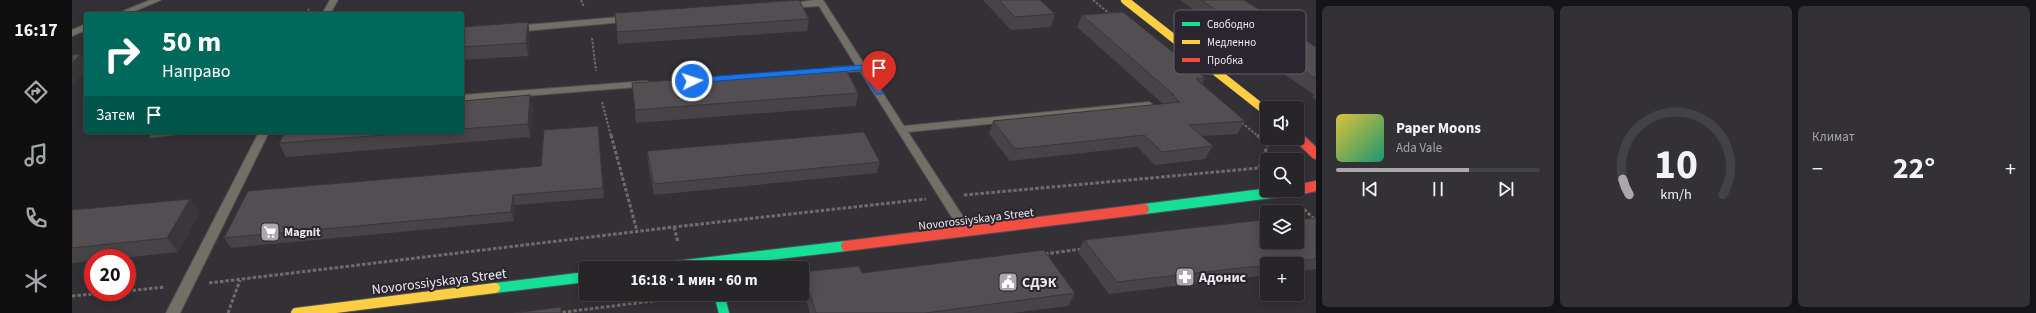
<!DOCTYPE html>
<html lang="ru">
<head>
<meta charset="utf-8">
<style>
	body { margin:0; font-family:"Source Sans 3",sans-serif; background:#333134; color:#f1f3f6; height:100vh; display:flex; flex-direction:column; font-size:15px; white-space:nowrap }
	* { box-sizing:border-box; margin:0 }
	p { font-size:13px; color:#a4a5a8 }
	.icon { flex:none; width:22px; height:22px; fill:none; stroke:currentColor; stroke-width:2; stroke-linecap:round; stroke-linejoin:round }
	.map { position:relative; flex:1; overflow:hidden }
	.sheet { display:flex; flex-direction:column; gap:6px; padding:6px; background:#151416; width:720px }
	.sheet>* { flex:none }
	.banner { position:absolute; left:12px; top:12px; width:380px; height:122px; border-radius:4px; box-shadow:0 2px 10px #0003,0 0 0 1px #434245; background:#00695c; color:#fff; overflow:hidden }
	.tools { position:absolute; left:1188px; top:101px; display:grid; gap:8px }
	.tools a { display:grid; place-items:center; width:44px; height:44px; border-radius:4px; background:#272528; box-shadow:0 2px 10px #0003,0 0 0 1px #434245; font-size:20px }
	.speed { position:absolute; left:12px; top:249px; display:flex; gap:8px; font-size:20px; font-weight:700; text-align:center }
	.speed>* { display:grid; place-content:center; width:52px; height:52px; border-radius:50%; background:#272528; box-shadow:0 2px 10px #0003,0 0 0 1px #434245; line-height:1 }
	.speed .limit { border:6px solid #d22; background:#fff; color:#111 }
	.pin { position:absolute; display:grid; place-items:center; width:34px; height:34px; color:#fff; margin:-41px -17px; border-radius:50% 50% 50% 0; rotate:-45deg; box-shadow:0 0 4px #0007 }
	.pin .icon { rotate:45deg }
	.me { position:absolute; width:44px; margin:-22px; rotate:86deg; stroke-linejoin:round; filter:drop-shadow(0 0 3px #0008) }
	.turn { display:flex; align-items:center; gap:14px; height:84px; padding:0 12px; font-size:18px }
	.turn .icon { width:52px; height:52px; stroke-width:2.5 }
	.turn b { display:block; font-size:28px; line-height:34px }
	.then { display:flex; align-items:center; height:38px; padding:0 12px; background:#0003; gap:8px; font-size:15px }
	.big { font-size:30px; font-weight:700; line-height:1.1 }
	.sheet .card { flex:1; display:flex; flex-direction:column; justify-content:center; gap:6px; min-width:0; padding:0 14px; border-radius:6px; background:#333134 }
	.sheet .dial { align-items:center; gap:0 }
	.dial svg { height:104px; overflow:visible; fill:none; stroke:#434245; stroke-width:7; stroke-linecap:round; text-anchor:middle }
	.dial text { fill:#f1f3f6; stroke:none }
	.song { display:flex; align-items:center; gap:12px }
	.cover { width:48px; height:48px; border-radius:6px; background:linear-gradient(135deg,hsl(50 70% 55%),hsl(160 70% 35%)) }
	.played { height:4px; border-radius:2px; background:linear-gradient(90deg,#aba8ad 65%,#434245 65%) }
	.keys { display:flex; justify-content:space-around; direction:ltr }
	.heat { display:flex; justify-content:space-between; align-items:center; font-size:22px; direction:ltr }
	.sheet .tiles { flex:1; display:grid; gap:6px; grid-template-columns:repeat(3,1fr) }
	.trip { position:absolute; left:507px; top:261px; width:230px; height:40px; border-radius:4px; background:#272528; box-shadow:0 2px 10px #0003,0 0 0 1px #434245; font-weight:700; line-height:40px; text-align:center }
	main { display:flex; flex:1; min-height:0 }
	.tab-bar { display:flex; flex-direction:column; width:72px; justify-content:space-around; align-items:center; background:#100f10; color:#a4a5a8 }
	.tab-bar .icon { width:28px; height:28px }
	.tab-bar .active { color:#aba8ad }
	.tab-bar b { font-size:18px; color:#f1f3f6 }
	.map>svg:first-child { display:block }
	.green { fill:#375e4b }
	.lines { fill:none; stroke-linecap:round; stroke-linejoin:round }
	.lane-casing { stroke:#514f52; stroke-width:2 }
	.fast-casing { stroke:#514f52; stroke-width:12 }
	.slow-far1-casing { stroke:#514f52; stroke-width:9 }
	.slow-casing { stroke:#514f52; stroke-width:12 }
	.jam-casing { stroke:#514f52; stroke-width:12 }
	.path-far1 { stroke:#6f6c68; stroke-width:2; stroke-dasharray:2.5 1.5; stroke-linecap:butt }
	.path { stroke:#6f6c68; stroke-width:3; stroke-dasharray:3.5 2; stroke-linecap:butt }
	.lane { fill:#716f66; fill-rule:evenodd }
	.fast { stroke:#16e098; stroke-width:10 }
	.slow-far1 { stroke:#ffcf43; stroke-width:8 }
	.slow { stroke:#ffcf43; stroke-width:10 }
	.jam { stroke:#f24e42; stroke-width:10 }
	.wall { fill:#474347 }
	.shaded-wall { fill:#393739 }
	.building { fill:#524e52; stroke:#393739 }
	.route { fill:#1a73e8; stroke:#114b97 }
	.labels { text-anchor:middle; stroke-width:4; stroke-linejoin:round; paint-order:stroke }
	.street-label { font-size:12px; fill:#ebe8ed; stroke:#2a252e }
	.poi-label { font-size:12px; font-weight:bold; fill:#ebe8ed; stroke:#2a252e; text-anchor:start }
	.near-poi-label { font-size:14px; font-weight:bold; fill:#ebe8ed; stroke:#2a252e; text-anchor:start }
	.near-street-label { font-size:14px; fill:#ebe8ed; stroke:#2a252e }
	.key { fill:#2a252e; stroke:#646067; stroke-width:1 }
	.key-label { font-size:11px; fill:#ebe8ed }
</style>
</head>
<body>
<main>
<nav class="tab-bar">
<b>16:17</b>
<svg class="icon active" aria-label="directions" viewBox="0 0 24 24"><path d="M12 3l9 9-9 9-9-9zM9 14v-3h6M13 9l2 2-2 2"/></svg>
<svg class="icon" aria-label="music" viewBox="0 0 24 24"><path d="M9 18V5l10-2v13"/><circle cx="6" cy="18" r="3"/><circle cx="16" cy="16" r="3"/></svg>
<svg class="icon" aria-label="phone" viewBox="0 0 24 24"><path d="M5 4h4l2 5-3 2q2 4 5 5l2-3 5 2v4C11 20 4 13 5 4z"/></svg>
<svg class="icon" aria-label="climate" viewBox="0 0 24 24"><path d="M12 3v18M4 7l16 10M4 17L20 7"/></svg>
</nav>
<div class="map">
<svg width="1244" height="313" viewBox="0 0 1244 313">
	<rect width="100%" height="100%" fill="#343136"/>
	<!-- green -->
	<path class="green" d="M 81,132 L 137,132 L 77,138 Z"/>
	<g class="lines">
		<defs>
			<path id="lane" d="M 78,0 L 89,0 L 56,14 L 44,14 Z
				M 258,0 L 266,0 L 258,14 L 250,14 Z
				M 743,0 L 751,0 L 832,126 L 1077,102 L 1082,105 L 1077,108 L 836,132 L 901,232 L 899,235 L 891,235 L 788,71 L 760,73 L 755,70 L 760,67 L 784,66 L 747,6 L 715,8 L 711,6 L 715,4 Z
				M 559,16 L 563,19 L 562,21 L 442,32 L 438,29 L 442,26 Z
				M 14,24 L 14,30 L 0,36 L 0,30 Z
				M 575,81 L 580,84 L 578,86 L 390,101 L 390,95 Z
				M 187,132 L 197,132 L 108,313 L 94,313 Z"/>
			<path id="fast" d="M 1072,209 L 1223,190
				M 587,268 L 774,246
				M 423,288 L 514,277
				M 647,294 L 652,313"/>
			<path id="slow-far1" d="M 1053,0 L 1195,112"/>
			<path id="slow" d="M 224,313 L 423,288"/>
			<path id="jam" d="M 1225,136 L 1244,154
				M 1225,190 L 1244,186
				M 774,246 L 1072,209"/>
		</defs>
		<!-- lane casing -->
		<use href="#lane" class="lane-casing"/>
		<!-- fast casing -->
		<use href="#fast" class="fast-casing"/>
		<!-- slow-far1 casing -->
		<use href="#slow-far1" class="slow-far1-casing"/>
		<!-- slow casing -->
		<use href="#slow" class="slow-casing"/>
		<!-- jam casing -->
		<use href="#jam" class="jam-casing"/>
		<!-- path-far1 -->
		<path class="path-far1" d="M 509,0 L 512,7
			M 1021,0 L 1039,15
			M 234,14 L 237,9
			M 520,38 L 524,71
			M 530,102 L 539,136
			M 1170,123 L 1186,136"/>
		<!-- path -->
		<path class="path" d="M 539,135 L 565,231
			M 1185,135 L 1196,144
			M 892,195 L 1187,168 L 1196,144 L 1206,144
			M 1232,209 L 1244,221
			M 602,227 L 606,242
			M 973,254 L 1010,249
			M 137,283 L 602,227 L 854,199
			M 55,291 L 93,287
			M 0,296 L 41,292
			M 156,313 L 168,280
			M 485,313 L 621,296"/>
		<!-- lane -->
		<use href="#lane" class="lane"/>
		<!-- fast -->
		<use href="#fast" class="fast"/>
		<!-- slow-far1 -->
		<use href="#slow-far1" class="slow-far1"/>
		<!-- slow -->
		<use href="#slow" class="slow"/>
		<!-- jam -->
		<use href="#jam" class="jam"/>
	</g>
	<!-- wall -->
	<path class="wall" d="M 911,0 L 968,0 L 983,14 L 979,27 L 939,30 Z
		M 1108,0 L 1172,0 L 1244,47 L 1244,100 L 1240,97 L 1242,95 Z
		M 543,13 L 737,19 L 735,31 L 546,44 Z
		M 1010,15 L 1133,78 L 1130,84 L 1173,121 L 1165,134 L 1130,136 L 1141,146 L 1133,159 L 1083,165 L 1065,147 L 938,161 L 917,134 L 921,121 L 1091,104 L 1005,27 Z
		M 390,27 L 458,35 L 456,56 L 390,60 Z
		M 560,83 L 786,93 L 784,106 L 564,123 Z
		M 458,95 L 461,109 L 458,137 L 214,157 L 207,143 L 213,132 L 390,132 L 390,101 Z
		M 527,135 L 532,198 L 443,205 L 442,221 L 159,248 L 152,238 L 469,166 Z
		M 575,151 L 808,162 L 805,173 L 582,195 L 576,163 Z
		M 0,210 L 128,212 L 106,252 L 51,258 L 21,258 L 21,261 L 0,263 Z
		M 1244,218 L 1244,269 L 1225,271 L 1225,264 L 1195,264 L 1195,275 L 1037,294 L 1006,252 L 1012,240 Z
		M 731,272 L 790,273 L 1003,293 L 996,306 L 941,313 L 738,313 L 730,287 L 730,278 Z"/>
	<!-- shaded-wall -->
	<path class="shaded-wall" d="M 456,22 L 458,35 L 456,56 L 454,43 Z
		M 9,54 L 14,61 L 14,71 L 0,85 L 0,63 Z
		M 458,95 L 461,109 L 458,137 L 456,124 Z
		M 441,195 L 443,205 L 442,221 L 439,212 Z
		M 118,199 L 128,212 L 106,252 L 95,238 Z"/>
	<!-- building -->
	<path class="building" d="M 727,0 L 737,19 L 545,32 L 543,13 Z
		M 927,0 L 968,0 L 983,14 L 943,17 Z
		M 1129,0 L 1172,0 L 1244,47 L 1244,79 Z
		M 1051,12 L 1133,78 L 1124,79 L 1173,121 L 1117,125 L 1141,146 L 1090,152 L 1072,135 L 943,149 L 921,121 L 1108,102 L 1100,95 L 1102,95 L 1010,15 Z
		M 456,22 L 454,43 L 390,47 L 390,27 Z
		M 9,54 L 0,63 L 0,55 Z
		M 773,67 L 786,93 L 563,110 L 560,83 Z
		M 458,95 L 456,124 L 390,129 L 390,101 Z
		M 526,126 L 531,188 L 441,195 L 439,212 L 152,238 L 176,191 L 469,166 L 472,130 Z
		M 213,132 L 351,132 L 207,143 Z
		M 792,132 L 808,162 L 582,184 L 575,151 Z
		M 118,199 L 95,238 L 0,248 L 0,210 Z
		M 1244,218 L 1244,259 L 1201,264 L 1195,264 L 1195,265 L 1045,282 L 1012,240 L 1190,220 L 1194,223 L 1195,223 L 1195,242 L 1225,242 L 1225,220 Z
		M 972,250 L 1003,293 L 853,313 L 744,313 L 731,272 L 787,266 L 790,273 Z
		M 489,307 L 489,313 L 442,313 Z"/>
	<!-- route -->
	<path class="route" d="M 791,65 L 795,68 L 811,92 L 810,94 L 804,94 L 789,70 L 620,83 L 616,81 L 620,78 Z"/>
	<!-- icons -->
	<defs>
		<symbol id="supermarket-square" viewBox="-11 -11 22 22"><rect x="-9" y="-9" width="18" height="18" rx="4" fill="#aba8ad" stroke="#2a252e"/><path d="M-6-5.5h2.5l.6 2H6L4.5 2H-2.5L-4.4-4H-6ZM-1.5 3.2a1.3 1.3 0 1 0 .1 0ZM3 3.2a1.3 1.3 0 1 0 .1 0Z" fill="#fff"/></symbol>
		<symbol id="pharmacy-square" viewBox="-11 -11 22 22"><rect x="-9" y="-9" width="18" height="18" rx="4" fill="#aba8ad" stroke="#2a252e"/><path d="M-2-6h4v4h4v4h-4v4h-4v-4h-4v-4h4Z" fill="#fff"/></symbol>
		<symbol id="civic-square" viewBox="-11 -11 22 22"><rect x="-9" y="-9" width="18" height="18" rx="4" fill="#aba8ad" stroke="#2a252e"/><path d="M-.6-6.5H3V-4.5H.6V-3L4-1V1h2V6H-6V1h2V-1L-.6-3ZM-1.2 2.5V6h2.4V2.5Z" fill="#fff"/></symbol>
	</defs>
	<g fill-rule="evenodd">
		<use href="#supermarket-square" x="187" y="221" width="22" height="22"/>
		<use href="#pharmacy-square" x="1102" y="266" width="22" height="22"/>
		<use href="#civic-square" x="925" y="271" width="22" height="22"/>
	</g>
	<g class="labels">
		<!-- street labels -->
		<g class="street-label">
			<text transform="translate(904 219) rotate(-7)" y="4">Novorossiyskaya Street</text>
		</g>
		<!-- poi labels -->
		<g class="poi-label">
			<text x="212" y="236">Magnit</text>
		</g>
		<!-- near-poi labels -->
		<g class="near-poi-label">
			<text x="1127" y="282">Адонис</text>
			<text x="950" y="287">СДЭК</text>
		</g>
		<!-- near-street labels -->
		<g class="near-street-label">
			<text transform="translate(367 281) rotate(-7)" y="5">Novorossiyskaya Street</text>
		</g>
	</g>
	<!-- legend -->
	<rect x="1102" y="10" width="132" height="64" rx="6" class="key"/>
	<rect x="1110" y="22" width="18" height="4" fill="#16e098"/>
	<rect x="1110" y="40" width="18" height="4" fill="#ffcf43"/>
	<rect x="1110" y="58" width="18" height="4" fill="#f24e42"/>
	<g class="key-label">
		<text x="1135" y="28">Свободно</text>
		<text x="1135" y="46">Медленно</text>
		<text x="1135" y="64">Пробка</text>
	</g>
</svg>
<div class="tools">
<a><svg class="icon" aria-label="sound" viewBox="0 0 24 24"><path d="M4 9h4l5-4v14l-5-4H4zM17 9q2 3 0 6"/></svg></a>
<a><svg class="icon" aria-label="search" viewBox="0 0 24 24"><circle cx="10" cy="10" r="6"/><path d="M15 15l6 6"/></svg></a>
<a><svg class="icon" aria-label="layers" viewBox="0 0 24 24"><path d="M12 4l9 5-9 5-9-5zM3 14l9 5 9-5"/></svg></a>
<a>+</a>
</div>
<div class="speed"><div class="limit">20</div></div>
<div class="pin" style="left:807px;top:92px;background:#d93025"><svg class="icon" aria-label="arrive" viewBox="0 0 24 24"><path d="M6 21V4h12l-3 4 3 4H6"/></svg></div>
<svg class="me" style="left:620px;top:81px" viewBox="-20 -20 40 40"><circle r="17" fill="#1a73e8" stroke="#fff" stroke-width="3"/><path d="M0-11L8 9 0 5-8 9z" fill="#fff"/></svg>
<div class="trip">16:18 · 1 мин · 60 m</div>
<div class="banner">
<div class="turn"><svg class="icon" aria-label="right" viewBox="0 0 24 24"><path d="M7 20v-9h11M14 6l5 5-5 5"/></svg><div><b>50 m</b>Направо</div></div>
<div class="then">Затем<svg class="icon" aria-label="arrive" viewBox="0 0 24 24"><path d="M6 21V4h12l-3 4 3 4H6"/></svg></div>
</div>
</div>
<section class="sheet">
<div class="tiles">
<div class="card">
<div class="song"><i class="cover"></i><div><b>Paper Moons</b><p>Ada Vale</p></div></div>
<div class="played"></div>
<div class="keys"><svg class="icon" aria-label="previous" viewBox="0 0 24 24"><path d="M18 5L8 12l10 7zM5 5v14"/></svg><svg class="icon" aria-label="pause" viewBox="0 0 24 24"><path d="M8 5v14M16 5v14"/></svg><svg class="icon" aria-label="next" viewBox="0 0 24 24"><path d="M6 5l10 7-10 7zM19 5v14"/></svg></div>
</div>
<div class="card dial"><svg viewBox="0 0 100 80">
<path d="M14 69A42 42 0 1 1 86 69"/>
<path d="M14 69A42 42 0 0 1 9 57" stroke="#aba8ad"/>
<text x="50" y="56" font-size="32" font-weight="700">10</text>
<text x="50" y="72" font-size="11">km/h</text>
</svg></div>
<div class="card"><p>Климат</p>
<div class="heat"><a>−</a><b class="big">22°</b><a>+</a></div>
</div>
</div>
</section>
</main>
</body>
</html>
